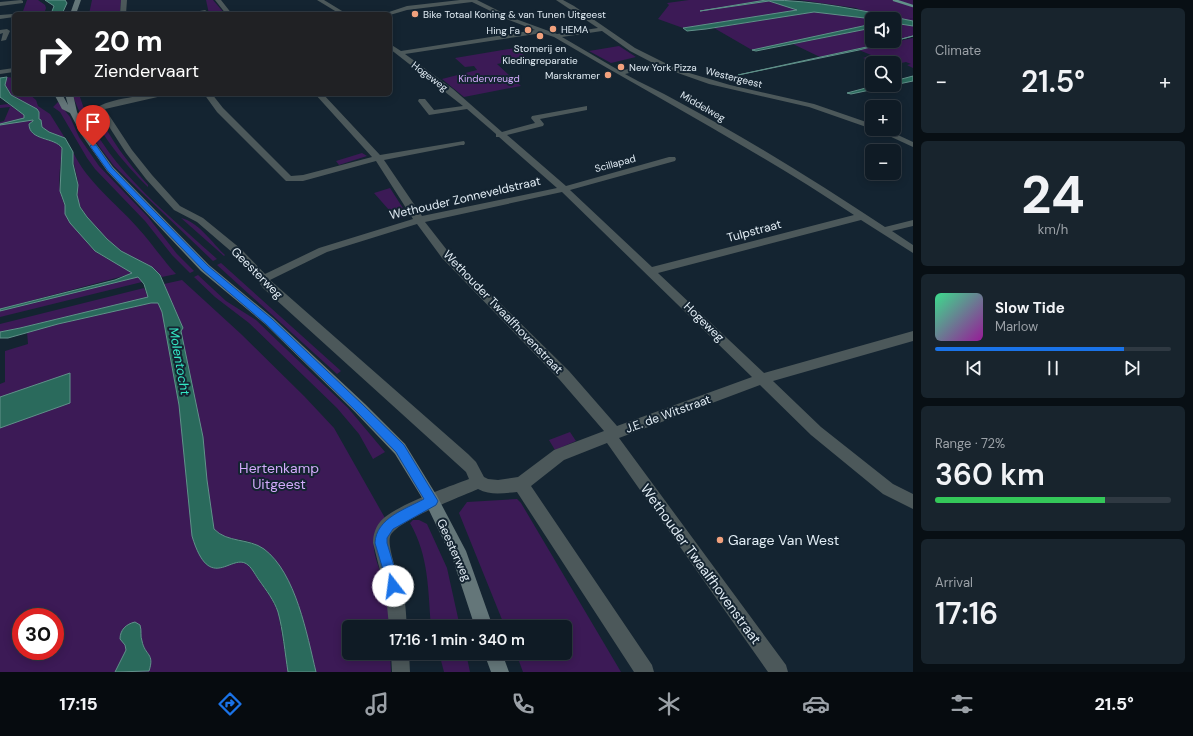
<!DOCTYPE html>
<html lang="en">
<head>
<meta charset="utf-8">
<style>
	body { margin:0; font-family:"DM Sans",sans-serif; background:#18242d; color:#f1f3f6; height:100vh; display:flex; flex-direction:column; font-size:15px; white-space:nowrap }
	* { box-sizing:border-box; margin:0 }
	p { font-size:13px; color:#9ba1a7 }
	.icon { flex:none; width:22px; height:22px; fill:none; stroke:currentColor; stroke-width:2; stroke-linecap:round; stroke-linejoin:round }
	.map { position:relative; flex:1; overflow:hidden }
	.side { display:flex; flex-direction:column; gap:8px; padding:8px; background:#080f14; width:280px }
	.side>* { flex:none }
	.hud { position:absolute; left:12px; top:12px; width:380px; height:84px; border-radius:6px; box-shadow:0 2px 10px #0003,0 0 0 1px #2f3942; background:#202124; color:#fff; overflow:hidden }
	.tools { position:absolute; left:865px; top:12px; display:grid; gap:8px }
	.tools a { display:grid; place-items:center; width:36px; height:36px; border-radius:6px; background:#0f1b25; box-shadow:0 2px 10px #0003,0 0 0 1px #2f3942; font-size:20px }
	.speed { position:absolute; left:12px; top:608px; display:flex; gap:8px; font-size:20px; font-weight:700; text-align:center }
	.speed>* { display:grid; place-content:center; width:52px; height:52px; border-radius:50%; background:#0f1b25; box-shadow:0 2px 10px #0003,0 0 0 1px #2f3942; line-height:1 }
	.speed .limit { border:6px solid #d22; background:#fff; color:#111 }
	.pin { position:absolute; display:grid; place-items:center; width:34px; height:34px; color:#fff; margin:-41px -17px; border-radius:50% 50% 50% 0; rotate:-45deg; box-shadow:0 0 4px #0007 }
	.pin .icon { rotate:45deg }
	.me { position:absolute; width:44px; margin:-22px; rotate:345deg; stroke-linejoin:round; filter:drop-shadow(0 0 3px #0008) }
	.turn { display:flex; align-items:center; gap:14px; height:84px; padding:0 16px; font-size:18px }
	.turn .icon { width:52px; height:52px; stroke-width:2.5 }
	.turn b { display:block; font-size:28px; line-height:34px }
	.big { font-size:30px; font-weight:600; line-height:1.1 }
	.side .widget { flex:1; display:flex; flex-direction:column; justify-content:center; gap:6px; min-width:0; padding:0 14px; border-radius:6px; background:#18242d }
	.side .dial { align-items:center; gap:0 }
	.dial b { font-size:52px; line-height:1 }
	.song { display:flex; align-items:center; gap:12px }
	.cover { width:48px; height:48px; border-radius:6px; background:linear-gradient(135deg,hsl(150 70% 55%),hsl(300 70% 35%)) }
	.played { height:4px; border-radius:2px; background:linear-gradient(90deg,#1a73e8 80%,#2f3942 80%) }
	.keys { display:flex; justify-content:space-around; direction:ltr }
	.heat { display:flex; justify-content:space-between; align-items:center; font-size:22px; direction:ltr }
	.charge { height:6px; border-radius:3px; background:linear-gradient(90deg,#34c759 72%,#2f3942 0) }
	.trip { position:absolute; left:342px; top:620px; width:230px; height:40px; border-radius:6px; background:#0f1b25; box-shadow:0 2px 10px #0003,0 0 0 1px #2f3942; font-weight:600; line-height:40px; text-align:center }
	.menu { display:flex; height:64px; justify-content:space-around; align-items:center; background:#060b0f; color:#9ba1a7 }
	.menu .icon { width:28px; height:28px }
	.menu .active { color:#1a73e8 }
	.menu b { font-size:18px; color:#f1f3f6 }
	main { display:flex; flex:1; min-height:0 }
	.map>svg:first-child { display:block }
	.green { fill:#3c1a56; fill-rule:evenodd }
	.water { fill:#2a6a5c; stroke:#61918a }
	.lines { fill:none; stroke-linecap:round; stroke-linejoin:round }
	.stream { stroke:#61918a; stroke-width:2.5 }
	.street { fill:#4c585a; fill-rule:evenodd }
	.secondary { fill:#647679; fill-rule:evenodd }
	.route { fill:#1a73e8; stroke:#114b97 }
	.poi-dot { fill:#f1a17d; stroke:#142431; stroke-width:1.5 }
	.labels { text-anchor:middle; stroke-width:4; stroke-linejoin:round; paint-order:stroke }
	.far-poi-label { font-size:10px; fill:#e1ecf4; stroke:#142431; text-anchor:start }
	.far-street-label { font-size:10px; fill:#e1ecf4; stroke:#142431 }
	.far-park-label { font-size:10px; fill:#d3abfb; stroke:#142431 }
	.street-label { font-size:12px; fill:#e1ecf4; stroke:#142431 }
	.water-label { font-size:13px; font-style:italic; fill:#34e8c5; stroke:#142431 }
	.near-park-label { font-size:14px; fill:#d3abfb; stroke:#142431 }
	.near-poi-label { font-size:14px; fill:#e1ecf4; stroke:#142431; text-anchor:start }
	.near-street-label { font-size:14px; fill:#e1ecf4; stroke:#142431 }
</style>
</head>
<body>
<main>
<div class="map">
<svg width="913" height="672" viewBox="0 0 913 672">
	<rect width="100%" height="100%" fill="#142431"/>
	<!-- green -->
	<path class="green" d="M 27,0 L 38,0 L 45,5 L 46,8 L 44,14 L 22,14 Z
		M 92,0 L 121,0 L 120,14 L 89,14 Z
		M 206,0 L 213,0 L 225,14 L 209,14 Z
		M 689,0 L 766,0 L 700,11 L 769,1 L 798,10 L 683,28 L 658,19 L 669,5 L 667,3 Z
		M 800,0 L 913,0 L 913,19 L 853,6 L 913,19 L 913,21 L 869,13 L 856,8 Z
		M 814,12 L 873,19 L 872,24 L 752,50 L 714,28 Z
		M 894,23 L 913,26 L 913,36 L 894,41 Z
		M 872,28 L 872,41 L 892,41 L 820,57 L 793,44 Z
		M 913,38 L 913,68 L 907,65 L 911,64 L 906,62 L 901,63 L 893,60 L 876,63 L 863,58 L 871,55 L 859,50 Z
		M 619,46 L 636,57 L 611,63 L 589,51 Z
		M 515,48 L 527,58 L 497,64 L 521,86 L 464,97 L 442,79 L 477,70 L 474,66 L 465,67 L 455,58 Z
		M 7,77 L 14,78 L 14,94 L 29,94 L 36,100 L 38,106 L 50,114 L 65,138 L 49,132 L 42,127 L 41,124 L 41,121 L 38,119 L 39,112 L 11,95 L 5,85 Z
		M 72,94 L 79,94 C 98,161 167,213 217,259 L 213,261 L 114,166 L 87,130 Z
		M 58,102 L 70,117 L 79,137 L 99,166 L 148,217 L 177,254 L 194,271 L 190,273 L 172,255 L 145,221 L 95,169 L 87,158 L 60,112 L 53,107 Z
		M 8,104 L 24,115 L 25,121 L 33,120 L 33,121 L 29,124 C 32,128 35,134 39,137 C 48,142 56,139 62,148 C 61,162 58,177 60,191 C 62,206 84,242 95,251 C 107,260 121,265 133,273 L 131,274 L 0,309 L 0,122 L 4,121 L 10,107 L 0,108 L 0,105 Z
		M 95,107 C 109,138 128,163 148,185 L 148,187 C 122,161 105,140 88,108 Z
		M 73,152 C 87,182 116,203 137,227 C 151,242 162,259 176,274 L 162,277 C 152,264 135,260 121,251 C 109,243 81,214 78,200 C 76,195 78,191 78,185 C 78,174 72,164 73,152 Z
		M 362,153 L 367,156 L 339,165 L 336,161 Z
		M 390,188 L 408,216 L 397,219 L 374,193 Z
		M 181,218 C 199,222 213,244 225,255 L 224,256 Z
		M 221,263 L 341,371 L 337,374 L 217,265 Z
		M 198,275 L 226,301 L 256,320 L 284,347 L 348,408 L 385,452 L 373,459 L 359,434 L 337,408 L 249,323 L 215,297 L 194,277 Z
		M 138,277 L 142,282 L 0,317 L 0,311 Z
		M 182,280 L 241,334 L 304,396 L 334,428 L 385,518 C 360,542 383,568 387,596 C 389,606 388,617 389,627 L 349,627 L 349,653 L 390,653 L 391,672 L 316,672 C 306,634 294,561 253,543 C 239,537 227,542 214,529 L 186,355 L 181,331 L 164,284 Z
		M 144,288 L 148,297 L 146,298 L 19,328 L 0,332 L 0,324 Z
		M 151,303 L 158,303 L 162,312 L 179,405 L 192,536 L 206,564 L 216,568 L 241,562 L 248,564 L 271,598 L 278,612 L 288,672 L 0,672 L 0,384 L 5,382 L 5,351 L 28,344 L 27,331 ZM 21,617 L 55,617 L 55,651 L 21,651 Z
		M 570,432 L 576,441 L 555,450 L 549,440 Z
		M 517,499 L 521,503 L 621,672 L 523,672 L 516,653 L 565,653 L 565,627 L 505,627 L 459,513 L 467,502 Z
		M 413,520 L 419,520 L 427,524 L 447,568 L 460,627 L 431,627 C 428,590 429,556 410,523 Z
		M 439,653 L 466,653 L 470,672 L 444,672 Z"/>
	<!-- water -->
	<path class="water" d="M 45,0 L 65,0 L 67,3 L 62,14 L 51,14 L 54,6 Z
		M 766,0 C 816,0 864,11 913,21 L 913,26 L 894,23 L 894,19 L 873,19 L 814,12 L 706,29 L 687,31 L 683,28 L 797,10 L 769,1 L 700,11 Z
		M 872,24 L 872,28 L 756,51 L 752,50 Z
		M 913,36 L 859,50 L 738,75 L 894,41 Z
		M 913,76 L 913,81 L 851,94 L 847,93 L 877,85 L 894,85 L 894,81 Z
		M 7,77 L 5,85 L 11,95 L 37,109 L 39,112 L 39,119 L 41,120 L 42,127 L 49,132 L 65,138 L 73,152 L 73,164 L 78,185 L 77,195 L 80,207 L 87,217 L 107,239 L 121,251 L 152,267 L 160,275 L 183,328 L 181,331 L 182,336 L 203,437 L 207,480 L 214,529 C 227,543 249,538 264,549 C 296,573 307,635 316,672 L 288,672 C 285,653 283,630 278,612 C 274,600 266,590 259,580 C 256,576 252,568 248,565 C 232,551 210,596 192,536 L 179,405 L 162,312 L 158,303 L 151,303 L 58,324 L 8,338 L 0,338 L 0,332 L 20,328 L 148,297 L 144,284 L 138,277 L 0,311 L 0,309 L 115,280 L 132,273 L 95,251 L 70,223 L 65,214 L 65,205 L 60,191 L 62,148 C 55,137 29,141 29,124 L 33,121 L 33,120 L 0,125 L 0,124 L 24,118 L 24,115 L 0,97 L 0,78 Z
		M 70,373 L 70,403 L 0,428 L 0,397 Z
		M 135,622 L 140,625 C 142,631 140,636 142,641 C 145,656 155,653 149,671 L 115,672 L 126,650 L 125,645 L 120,639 C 120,630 126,624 135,622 Z"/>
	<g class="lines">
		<!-- stream -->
		<path class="stream" d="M 894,0 L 913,6"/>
		<!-- street -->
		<path class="street" d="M 21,0 L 23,1 L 23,3 L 0,6 L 0,2 Z
			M 121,0 L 127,0 L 126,14 L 120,14 Z
			M 215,0 L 221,0 L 232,14 L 226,14 Z
			M 317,0 L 324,0 L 347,14 L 340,14 Z
			M 460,0 L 477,0 L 513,18 L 557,34 L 598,28 L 556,0 L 563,0 L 574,6 L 635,48 L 679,70 L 730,85 L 814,104 L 872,124 L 872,129 L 873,129 L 872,129 L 809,107 L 709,84 L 658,66 L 625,74 C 642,84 660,91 677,101 C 748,139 818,183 885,227 L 913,220 L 913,226 L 892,231 L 913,245 L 913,253 L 861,220 L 658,273 L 764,373 L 913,331 L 913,341 L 773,381 L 821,427 L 893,484 L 913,494 L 913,509 L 883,494 L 811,435 L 760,385 L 619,438 L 786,665 L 788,672 L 768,672 L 607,443 L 564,460 L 531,486 L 652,665 L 654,672 L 634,672 L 517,492 C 504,493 491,496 478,489 C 463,496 393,522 390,537 C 387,548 400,580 403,593 C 406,604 406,616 407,627 L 389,627 L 386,594 L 373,543 C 373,536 375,528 380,522 C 393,506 448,487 469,479 L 466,472 L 263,288 L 254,275 L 233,253 L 197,222 L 174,210 L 146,179 L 126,153 L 97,108 C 107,99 149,94 163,94 L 162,96 L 105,109 L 132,150 L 152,175 L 180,206 L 203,218 L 241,249 L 265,274 L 319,248 L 413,219 L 376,161 L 303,181 L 286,181 L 217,112 L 204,94 L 212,94 L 223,108 L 291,176 L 303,175 L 372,157 L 315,94 L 323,94 L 380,155 L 464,141 L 465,143 L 464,145 L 461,145 L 384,160 L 422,216 L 557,188 L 499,137 L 496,137 L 496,134 L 467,109 L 429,115 L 418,101 L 419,99 L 425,99 L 434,110 L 463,106 L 390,49 L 390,44 L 401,51 L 535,30 L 509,20 L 472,2 L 407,10 L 390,15 L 383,14 L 407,6 ZM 602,31 L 630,51 L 653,63 L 620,71 L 562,37 ZM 542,33 L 554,37 C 654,96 758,151 854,215 L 652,267 L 570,190 L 675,161 L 676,159 L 675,157 L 669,157 L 566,186 L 507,135 L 543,126 L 544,124 L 540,119 L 587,110 L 587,106 L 532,116 L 531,118 L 535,123 L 502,132 L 453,89 L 405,54 ZM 562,192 L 752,377 L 617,426 L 569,371 L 450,254 L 425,222 ZM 417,224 L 442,258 L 559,379 L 604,431 L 554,450 L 518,477 L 498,480 L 488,479 L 484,477 L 476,462 L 468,454 L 270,280 L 327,252 Z
			M 205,10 L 208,12 L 207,13 L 184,14 Z
			M 13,14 L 14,17 L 0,19 L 0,15 Z
			M 7,29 L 10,31 L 6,40 L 1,41 L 3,33 L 0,34 L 0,30 Z
			M 14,68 L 14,72 L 0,74 L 0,70 Z
			M 874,129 L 885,129 L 913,142 L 913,147 Z
			M 391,653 L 409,653 L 410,672 L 392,672 Z"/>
		<!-- secondary -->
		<path class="secondary" d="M 75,0 L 81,0 L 76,14 L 70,14 Z
			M 54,94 L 62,94 L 68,105 L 65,94 L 73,94 L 77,112 L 89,134 L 113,167 L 209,265 L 273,318 L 365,404 L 405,444 L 437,496 L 466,551 L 493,627 L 475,627 L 453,560 L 427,506 L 395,454 L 355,412 L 265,324 L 201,271 L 107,171 L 81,134 L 70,113 L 62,109 Z
			M 484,653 L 502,653 L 509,672 L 491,672 Z"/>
	</g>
	<!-- route -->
	<path class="route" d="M 91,145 L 96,145 L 112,168 L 208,266 L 272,319 L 363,405 L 404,445 L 438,501 L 436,505 L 393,529 L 387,538 L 387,543 L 400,586 L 398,590 L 393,592 L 389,590 L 375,543 C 376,518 406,509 424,499 L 396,452 L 356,411 L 266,324 L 203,270 L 108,171 L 90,146 Z"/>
	<!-- markers -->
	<g class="poi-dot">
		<circle cx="415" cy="14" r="4"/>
		<circle cx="553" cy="29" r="4"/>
		<circle cx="528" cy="30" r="4"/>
		<circle cx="540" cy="36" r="4"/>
		<circle cx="621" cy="67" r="4"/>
		<circle cx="608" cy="75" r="4"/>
		<circle cx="720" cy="540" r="4"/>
	</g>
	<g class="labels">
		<!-- far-poi labels -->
		<g class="far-poi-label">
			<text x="423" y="18">Bike Totaal Koning &amp; van Tunen Uitgeest</text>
			<text x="561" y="33">HEMA</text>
			<text x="520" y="34" text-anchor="end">Hing Fa</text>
			<text x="540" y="52" text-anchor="middle">Stomerij en<tspan x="540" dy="12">Kledingreparatie</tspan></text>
			<text x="629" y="71">New York Pizza</text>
			<text x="600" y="79" text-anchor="end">Marskramer</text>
		</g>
		<!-- far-street labels -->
		<g class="far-street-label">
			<text transform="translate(430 76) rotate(37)" y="4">Hogeweg</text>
			<text transform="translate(734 77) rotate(14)" y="4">Westergeest</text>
			<text transform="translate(703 106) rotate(30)" y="4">Middelweg</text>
			<text transform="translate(615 163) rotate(-15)" y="4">Scillapad</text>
		</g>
		<!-- far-park labels -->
		<g class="far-park-label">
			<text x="489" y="82">Kindervreugd</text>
		</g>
		<!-- street labels -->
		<g class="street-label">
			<text transform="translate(465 198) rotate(-13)" y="4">Wethouder Zonneveldstraat</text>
			<text transform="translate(754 231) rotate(-15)" y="4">Tulpstraat</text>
			<text transform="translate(257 273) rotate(45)" y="4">Geesterweg</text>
			<text transform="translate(503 312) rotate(46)" y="4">Wethouder Twaalfhovenstraat</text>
			<text transform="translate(704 322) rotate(44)" y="4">Hogeweg</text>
			<text transform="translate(668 414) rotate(-20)" y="4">J.E. de Witstraat</text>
			<text transform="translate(454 550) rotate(66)" y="4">Geesterweg</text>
		</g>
		<!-- water labels -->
		<g class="water-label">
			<text transform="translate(180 361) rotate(80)" y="5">Molentocht</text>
		</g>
		<!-- near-park labels -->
		<g class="near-park-label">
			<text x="279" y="473">Hertenkamp<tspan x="279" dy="16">Uitgeest</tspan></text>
		</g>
		<!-- near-poi labels -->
		<g class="near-poi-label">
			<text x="728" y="545">Garage Van West</text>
		</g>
		<!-- near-street labels -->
		<g class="near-street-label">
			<text transform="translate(701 564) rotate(54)" y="5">Wethouder Twaalfhovenstraat</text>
		</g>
	</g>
</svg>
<div class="tools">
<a><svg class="icon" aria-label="sound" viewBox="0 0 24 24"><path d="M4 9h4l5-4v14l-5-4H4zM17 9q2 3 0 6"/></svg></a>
<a><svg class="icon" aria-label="search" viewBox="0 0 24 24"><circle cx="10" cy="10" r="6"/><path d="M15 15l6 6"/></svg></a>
<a>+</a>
<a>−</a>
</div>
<div class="speed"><div class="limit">30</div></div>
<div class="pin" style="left:93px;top:146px;background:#d93025"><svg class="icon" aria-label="arrive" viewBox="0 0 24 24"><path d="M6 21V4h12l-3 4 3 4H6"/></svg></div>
<svg class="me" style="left:393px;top:586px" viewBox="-20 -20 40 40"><circle r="19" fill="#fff"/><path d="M0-13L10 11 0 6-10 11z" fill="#1a73e8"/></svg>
<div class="trip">17:16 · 1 min · 340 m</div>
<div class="hud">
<div class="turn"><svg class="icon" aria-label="right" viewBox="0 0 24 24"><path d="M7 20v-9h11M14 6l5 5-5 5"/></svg><div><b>20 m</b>Ziendervaart</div></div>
</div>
</div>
<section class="side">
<div class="widget"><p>Climate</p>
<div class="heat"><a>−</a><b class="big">21.5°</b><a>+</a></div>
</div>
<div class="widget dial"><b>24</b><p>km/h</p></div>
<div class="widget">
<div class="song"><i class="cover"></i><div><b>Slow Tide</b><p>Marlow</p></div></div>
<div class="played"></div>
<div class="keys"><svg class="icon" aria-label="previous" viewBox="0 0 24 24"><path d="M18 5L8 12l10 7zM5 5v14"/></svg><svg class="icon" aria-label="pause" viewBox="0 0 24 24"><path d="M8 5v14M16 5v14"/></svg><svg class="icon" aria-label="next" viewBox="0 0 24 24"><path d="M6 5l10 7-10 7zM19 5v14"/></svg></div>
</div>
<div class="widget"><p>Range · 72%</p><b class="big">360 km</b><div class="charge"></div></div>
<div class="widget"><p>Arrival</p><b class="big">17:16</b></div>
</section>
</main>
<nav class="menu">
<b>17:15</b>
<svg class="icon active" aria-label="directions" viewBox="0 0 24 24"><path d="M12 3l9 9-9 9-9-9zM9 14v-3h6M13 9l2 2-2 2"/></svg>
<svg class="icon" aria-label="music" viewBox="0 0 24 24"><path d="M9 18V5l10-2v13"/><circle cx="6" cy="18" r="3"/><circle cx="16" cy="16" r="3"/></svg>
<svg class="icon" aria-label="phone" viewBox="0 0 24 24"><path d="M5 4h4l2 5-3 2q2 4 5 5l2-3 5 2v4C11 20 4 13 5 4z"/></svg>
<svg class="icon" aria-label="climate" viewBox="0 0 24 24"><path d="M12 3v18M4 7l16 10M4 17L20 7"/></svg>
<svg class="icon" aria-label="car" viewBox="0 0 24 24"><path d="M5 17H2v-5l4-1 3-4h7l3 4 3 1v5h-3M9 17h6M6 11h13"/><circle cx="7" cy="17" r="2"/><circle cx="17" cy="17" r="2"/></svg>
<svg class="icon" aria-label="filters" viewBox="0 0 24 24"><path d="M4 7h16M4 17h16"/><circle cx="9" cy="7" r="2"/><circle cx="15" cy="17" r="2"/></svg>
<b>21.5°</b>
</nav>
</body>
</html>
